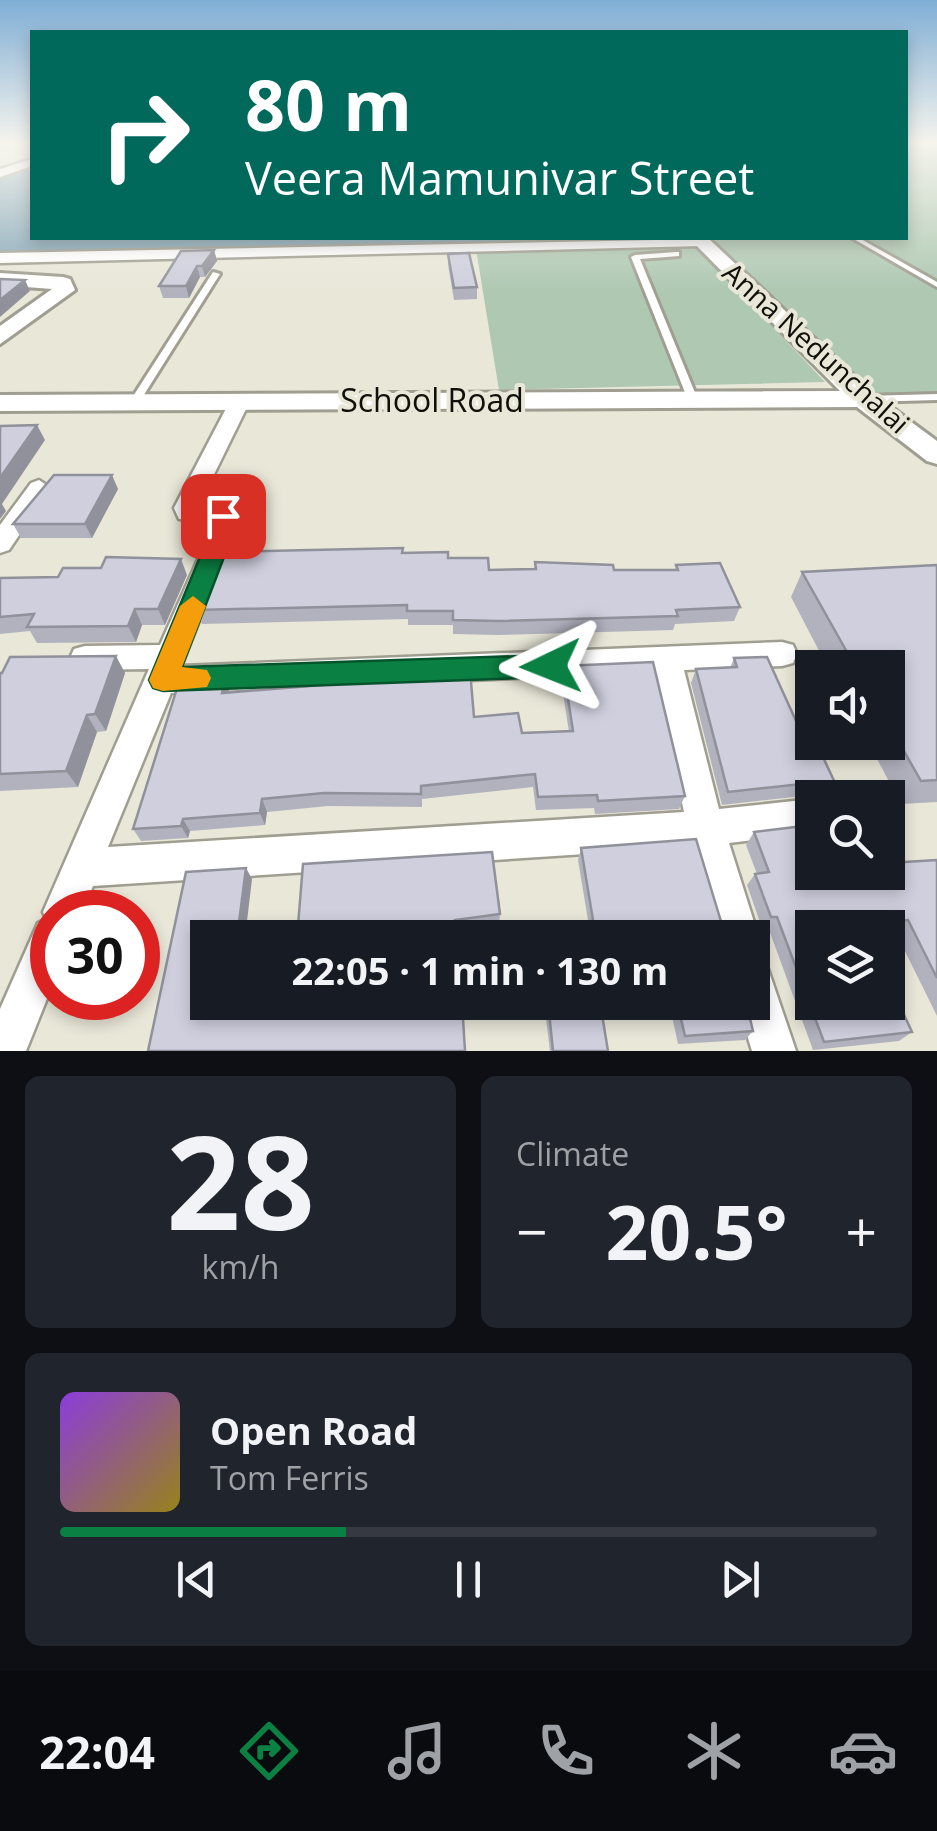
<!DOCTYPE html>
<html lang="en">
<head>
<meta charset="utf-8">
<style>
	body { margin:0; font-family:"Open Sans",sans-serif; background:#20242c; color:#f1f3f6; height:100vh; display:flex; flex-direction:column; font-size:38px; white-space:nowrap }
	* { box-sizing:border-box; margin:0 }
	p { font-size:32px; color:#9ea1a6 }
	.icon { flex:none; width:55px; height:55px; fill:none; stroke:currentColor; stroke-width:2; stroke-linecap:round; stroke-linejoin:round }
	.map { position:relative; height:1051px; overflow:hidden }
	.drawer { display:flex; flex-direction:column; gap:25px; padding:25px; background:#0d0f14; flex:1 }
	.drawer>* { flex:none }
	.guide { position:absolute; left:30px; top:30px; width:878px; height:210px; border-radius:0px; box-shadow:0 5px 15px #0003; background:#00695c; color:#fff; overflow:hidden }
	.tools { position:absolute; left:795px; top:650px; display:grid; gap:20px }
	.tools a { display:grid; place-items:center; width:110px; height:110px; border-radius:0px; background:#171b24; box-shadow:0 5px 15px #0003; font-size:50px }
	.speed { position:absolute; left:30px; top:890px; display:flex; gap:20px; font-size:50px; font-weight:700; text-align:center }
	.speed>* { display:grid; place-content:center; width:130px; height:130px; border-radius:50%; background:#171b24; box-shadow:0 5px 15px #0003; line-height:1 }
	.speed .limit { border:15px solid #d22; background:#fff; color:#111 }
	.pin { position:absolute; display:grid; place-items:center; width:85px; height:85px; color:#fff; margin:-42px; border-radius:20px; box-shadow:0 5px 15px #0006 }
	.me { position:absolute; width:110px; margin:-55px; rotate:268deg; stroke-linejoin:round; filter:drop-shadow(0 0 8px #0008) }
	.turn { display:flex; align-items:center; gap:35px; height:210px; padding:0 50px; font-size:45px }
	.turn .icon { width:130px; height:130px; stroke-width:2.5 }
	.turn b { display:block; font-size:70px; line-height:85px }
	.big { font-size:75px; font-weight:700; line-height:1.1 }
	.drawer .tile { flex:1; display:flex; flex-direction:column; justify-content:center; gap:15px; min-width:0; padding:0 35px; border-radius:15px; background:#20242c }
	.drawer .dial { align-items:center; gap:0 }
	.dial b { font-size:130px; line-height:1 }
	.song { display:flex; align-items:center; gap:30px }
	.cover { width:120px; height:120px; border-radius:15px; background:linear-gradient(135deg,hsl(270 70% 55%),hsl(50 70% 35%)) }
	.played { height:10px; border-radius:5px; background:linear-gradient(90deg,#0b8043 35%,#363941 35%) }
	.keys { display:flex; justify-content:space-around; direction:ltr }
	.heat { display:flex; justify-content:space-between; align-items:center; font-size:55px; direction:ltr }
	.drawer .tiles { flex:1; display:grid; gap:25px; grid-template-columns:1fr 1fr }
	.tile:last-child { grid-column:span 2 }
	.trip { position:absolute; left:190px; top:920px; width:580px; height:100px; border-radius:0px; background:#171b24; box-shadow:0 5px 15px #0003; font-weight:700; line-height:100px; text-align:center }
	.menu { display:flex; height:160px; justify-content:space-around; align-items:center; background:#090b0e; color:#9ea1a6 }
	.menu .icon { width:70px; height:70px }
	.menu .active { color:#0b8043 }
	.menu b { font-size:45px; color:#f1f3f6 }
	.map>svg:first-child { display:block }
	.green { fill:#aec8b2 }
	.water { fill:#83a6b8 }
	.lines { fill:none; stroke-linecap:round; stroke-linejoin:round }
	.service-casing { stroke:#a09e90; stroke-width:6 }
	.minor-casing { stroke:#a09e90; stroke-width:5 }
	.tertiary-casing { stroke:#a09e90; stroke-width:6 }
	.service { fill:#fff; fill-rule:evenodd }
	.minor { fill:#fff; fill-rule:evenodd }
	.tertiary { fill:#fff; fill-rule:evenodd }
	.wall { fill:#b2b2bf }
	.shaded-wall { fill:#91919b }
	.building { fill:#cfcfde; stroke:#91919b; stroke-width:2.5 }
	.route { fill:#0b8043; stroke:#07532c; stroke-width:2.5 }
	.slow { fill:#f59e0b }
	.labels { text-anchor:middle; stroke-width:8; stroke-linejoin:round; paint-order:stroke }
	.far-street-label { font-size:28px; fill:#100f0a; stroke:#e9e7d8 }
	.street-label { font-size:32px; fill:#100f0a; stroke:#e9e7d8 }
</style>
</head>
<body>
<div class="map">
<svg width="937" height="1051" viewBox="0 0 937 1051">
	<rect width="100%" height="100%" fill="#e9e7d8"/>
	<!-- green -->
	<path class="green" d="M 905,144 L 937,144 L 937,396 L 864,397 L 713,238 L 905,238 Z
		M 695,245 L 825,382 L 499,390 L 476,249 Z"/>
	<!-- water -->
	<path class="water" d="M 32,164 L 32,238 L 673,238 L 0,257 L 0,175 Z"/>
	<g class="lines">
		<defs>
			<path id="service" d="M 852,238 L 859,238 L 937,282 L 937,287 Z
				M 676,252 L 679,252 L 679,256 L 640,259 L 698,400 L 693,403 L 688,400 L 631,257 L 635,255 Z
				M 213,272 L 220,274 L 140,401 L 135,404 L 131,403 L 130,401 Z
				M 937,394 L 937,400 L 865,402 L 860,399 L 865,396 Z"/>
			<path id="minor" d="M 32,159 L 32,166 L 0,177 L 0,169 Z
				M 706,239 L 708,242 L 701,246 L 0,263 L 0,253 Z
				M 240,395 L 250,401 L 199,505 L 232,509 L 238,523 L 181,666 L 782,642 L 793,645 L 797,654 L 793,663 L 782,666 L 684,670 L 719,809 L 812,799 L 812,833 L 729,843 L 759,938 L 753,952 L 752,938 L 719,938 L 693,847 L 93,886 L 82,912 L 52,912 L 52,986 L 26,1051 L 0,1051 L 0,1009 L 38,923 L 46,919 L 43,912 L 149,669 L 85,670 L 74,667 L 70,658 L 74,649 L 85,646 L 160,645 L 214,523 L 179,519 L 174,508 L 230,401 ZM 654,672 L 684,812 L 108,847 L 171,693 Z
				M 39,480 L 51,488 L 9,550 L 0,553 L 0,525 L 31,483 Z
				M 752,960 L 767,966 L 796,1051 L 752,1051 L 737,1002 L 752,1002 Z"/>
			<path id="tertiary" d="M 689,238 L 708,238 L 872,393 L 937,441 L 937,464 L 927,461 L 857,407 L 0,411 L 0,395 L 840,391 Z
				M 0,273 L 63,277 L 70,279 L 75,290 L 0,344 L 0,326 L 52,289 L 0,285 Z"/>
		</defs>
		<!-- service casing -->
		<use href="#service" class="service-casing"/>
		<!-- minor casing -->
		<use href="#minor" class="minor-casing"/>
		<!-- tertiary casing -->
		<use href="#tertiary" class="tertiary-casing"/>
		<!-- service -->
		<use href="#service" class="service"/>
		<!-- minor -->
		<use href="#minor" class="minor"/>
		<!-- tertiary -->
		<use href="#tertiary" class="tertiary"/>
	</g>
	<!-- wall -->
	<path class="wall" d="M 214,250 L 217,261 L 205,277 L 200,277 L 189,298 L 163,298 L 159,286 Z
		M 448,254 L 477,287 L 477,299 L 454,300 L 448,265 Z
		M 118,489 L 92,538 L 21,538 L 13,524 Z
		M 403,553 L 448,558 L 489,570 L 534,569 L 535,562 L 614,570 L 675,570 L 676,565 L 740,607 L 734,621 L 675,624 L 673,630 L 498,635 L 453,634 L 453,625 L 408,625 L 408,619 L 202,624 L 196,610 Z
		M 937,565 L 937,802 L 901,804 L 868,742 L 888,742 L 888,668 L 828,668 L 791,597 L 802,572 Z
		M 187,575 L 165,625 L 142,625 L 136,642 L 37,643 L 30,631 L 0,634 L 0,578 Z
		M 734,658 L 801,732 L 842,798 L 814,798 L 812,795 L 722,805 L 691,683 L 696,669 L 730,668 Z
		M 563,666 L 685,796 L 679,809 L 595,814 L 594,808 L 536,810 L 533,787 L 422,799 L 422,807 L 328,806 L 267,812 L 265,825 L 190,831 L 188,838 L 141,841 L 133,829 L 225,680 L 230,692 L 474,717 L 522,733 L 569,732 L 561,680 Z
		M 0,673 L 125,673 L 106,731 L 97,732 L 78,787 L 0,791 Z
		M 754,832 L 812,872 L 937,860 L 937,1016 L 895,931 L 888,932 L 888,928 L 812,928 L 912,1032 L 899,1041 L 813,1050 L 768,927 L 762,928 L 747,885 L 755,874 L 757,874 L 746,845 Z
		M 581,848 L 723,928 L 729,938 L 591,938 L 578,860 Z
		M 500,914 L 499,925 L 456,930 L 297,938 Z
		M 544,1002 L 600,1002 L 608,1051 L 550,1051 Z
		M 669,1002 L 746,1002 L 753,1031 L 745,1040 L 678,1044 Z"/>
	<!-- shaded-wall -->
	<path class="shaded-wall" d="M 214,250 L 217,261 L 205,277 L 202,266 Z
		M 197,266 L 200,277 L 189,298 L 186,286 Z
		M 25,280 L 30,291 L 0,317 L 0,300 Z
		M 37,425 L 45,440 L 2,504 L 6,511 L 0,519 L 0,478 Z
		M 112,475 L 118,489 L 92,538 L 85,524 Z
		M 181,559 L 187,575 L 165,625 L 158,609 Z
		M 135,609 L 142,625 L 136,642 L 128,626 Z
		M 116,656 L 125,673 L 106,731 L 95,714 Z
		M 225,680 L 230,694 L 222,693 Z
		M 87,715 L 97,732 L 78,787 L 66,771 Z
		M 262,799 L 267,812 L 265,825 L 260,813 Z
		M 183,819 L 190,831 L 188,838 L 181,826 Z
		M 246,868 L 252,879 L 245,938 L 237,938 Z"/>
	<!-- building -->
	<path class="building" d="M 214,250 L 202,266 L 197,266 L 186,286 L 159,286 L 181,251 Z
		M 469,253 L 477,287 L 454,288 L 448,254 Z
		M 0,279 L 25,280 L 0,300 Z
		M 37,425 L 0,478 L 0,426 Z
		M 54,475 L 112,475 L 85,524 L 13,524 Z
		M 403,548 L 402,553 L 448,552 L 448,558 L 488,558 L 489,570 L 536,569 L 535,562 L 613,565 L 614,570 L 678,570 L 676,565 L 720,563 L 740,607 L 676,610 L 678,616 L 498,621 L 453,620 L 453,611 L 407,611 L 407,605 L 196,610 L 220,552 Z
		M 106,557 L 181,559 L 158,609 L 135,609 L 128,626 L 27,627 L 34,614 L 0,617 L 0,578 L 58,577 L 63,568 L 101,568 Z
		M 937,565 L 937,780 L 921,781 L 888,723 L 888,668 L 856,668 L 802,572 Z
		M 116,656 L 95,714 L 87,715 L 66,771 L 0,774 L 0,673 L 2,673 L 10,657 Z
		M 767,657 L 801,732 L 811,731 L 812,742 L 816,742 L 842,798 L 824,798 L 824,786 L 820,782 L 728,792 L 696,669 L 737,667 L 734,658 Z
		M 653,662 L 685,796 L 598,801 L 597,795 L 538,797 L 535,774 L 421,786 L 421,794 L 324,793 L 262,799 L 260,813 L 183,819 L 181,826 L 133,829 L 179,682 L 225,680 L 222,693 L 335,684 L 335,678 L 470,670 L 474,717 L 518,713 L 522,733 L 573,731 L 563,666 Z
		M 812,825 L 812,872 L 888,872 L 888,863 L 937,860 L 937,978 L 908,920 L 862,925 L 863,928 L 812,928 L 812,1002 L 888,1002 L 888,980 L 912,1032 L 824,1042 L 777,917 L 771,917 L 755,874 L 769,872 L 754,832 Z
		M 696,839 L 723,928 L 728,931 L 729,938 L 662,938 L 660,928 L 595,932 L 581,848 Z
		M 492,852 L 500,914 L 455,920 L 457,938 L 297,938 L 303,864 Z
		M 246,868 L 237,938 L 208,938 L 208,1002 L 462,1002 L 465,1051 L 148,1051 L 186,872 Z
		M 548,1002 L 600,1002 L 608,1051 L 553,1051 Z
		M 677,1002 L 746,1002 L 753,1031 L 685,1036 Z"/>
	<!-- sky -->
	<linearGradient id="sky" x2="0" y2="1"><stop stop-color="#7faed5"/><stop offset="0.49" stop-color="#f5f4ed"/><stop offset="1" stop-color="#f5f4ed" stop-opacity="0"/></linearGradient>
	<rect width="937" height="291" fill="url(#sky)"/>
	<!-- route -->
	<path class="route" d="M 223,508 L 231,510 L 237,523 L 182,667 L 551,655 L 560,658 L 564,666 L 560,674 L 551,677 L 163,691 L 153,688 L 149,680 L 214,523 L 212,516 Z"/>
	<!-- slow -->
	<path class="slow" d="M 193,596 L 206,606 L 182,667 L 207,670 L 211,678 L 207,687 L 163,691 L 153,688 L 149,680 L 180,606 Z"/>
	<g class="labels">
		<!-- far-street labels -->
		<g class="far-street-label">
			<text transform="translate(816 348) rotate(42)" y="10">Anna Nedunchalai</text>
		</g>
		<!-- street labels -->
		<g class="street-label">
			<text x="432" y="412">School Road</text>
		</g>
	</g>
</svg>
<div class="tools">
<a><svg class="icon" aria-label="sound" viewBox="0 0 24 24"><path d="M4 9h4l5-4v14l-5-4H4zM17 9q2 3 0 6"/></svg></a>
<a><svg class="icon" aria-label="search" viewBox="0 0 24 24"><circle cx="10" cy="10" r="6"/><path d="M15 15l6 6"/></svg></a>
<a><svg class="icon" aria-label="layers" viewBox="0 0 24 24"><path d="M12 4l9 5-9 5-9-5zM3 14l9 5 9-5"/></svg></a>
</div>
<div class="speed"><div class="limit">30</div></div>
<div class="pin" style="left:223px;top:516px;background:#d93025"><svg class="icon" aria-label="arrive" viewBox="0 0 24 24"><path d="M6 21V4h12l-3 4 3 4H6"/></svg></div>
<svg class="me" style="left:551px;top:666px" viewBox="-20 -20 40 40"><path d="M0-17L14 15 0 8-14 15z" fill="#0b8043" stroke="#fff" stroke-width="4"/></svg>
<div class="trip">22:05 · 1 min · 130 m</div>
<div class="guide">
<div class="turn"><svg class="icon" aria-label="right" viewBox="0 0 24 24"><path d="M7 20v-9h11M14 6l5 5-5 5"/></svg><div><b>80 m</b>Veera Mamunivar Street</div></div>
</div>
</div>
<section class="drawer">
<div class="tiles">
<div class="tile dial"><b>28</b><p>km/h</p></div>
<div class="tile"><p>Climate</p>
<div class="heat"><a>−</a><b class="big">20.5°</b><a>+</a></div>
</div>
<div class="tile">
<div class="song"><i class="cover"></i><div><b>Open Road</b><p>Tom Ferris</p></div></div>
<div class="played"></div>
<div class="keys"><svg class="icon" aria-label="previous" viewBox="0 0 24 24"><path d="M18 5L8 12l10 7zM5 5v14"/></svg><svg class="icon" aria-label="pause" viewBox="0 0 24 24"><path d="M8 5v14M16 5v14"/></svg><svg class="icon" aria-label="next" viewBox="0 0 24 24"><path d="M6 5l10 7-10 7zM19 5v14"/></svg></div>
</div>
</div>
</section>
<nav class="menu">
<b>22:04</b>
<svg class="icon active" aria-label="directions" viewBox="0 0 24 24"><path d="M12 3l9 9-9 9-9-9zM9 14v-3h6M13 9l2 2-2 2"/></svg>
<svg class="icon" aria-label="music" viewBox="0 0 24 24"><path d="M9 18V5l10-2v13"/><circle cx="6" cy="18" r="3"/><circle cx="16" cy="16" r="3"/></svg>
<svg class="icon" aria-label="phone" viewBox="0 0 24 24"><path d="M5 4h4l2 5-3 2q2 4 5 5l2-3 5 2v4C11 20 4 13 5 4z"/></svg>
<svg class="icon" aria-label="climate" viewBox="0 0 24 24"><path d="M12 3v18M4 7l16 10M4 17L20 7"/></svg>
<svg class="icon" aria-label="car" viewBox="0 0 24 24"><path d="M5 17H2v-5l4-1 3-4h7l3 4 3 1v5h-3M9 17h6M6 11h13"/><circle cx="7" cy="17" r="2"/><circle cx="17" cy="17" r="2"/></svg>
</nav>
</body>
</html>
